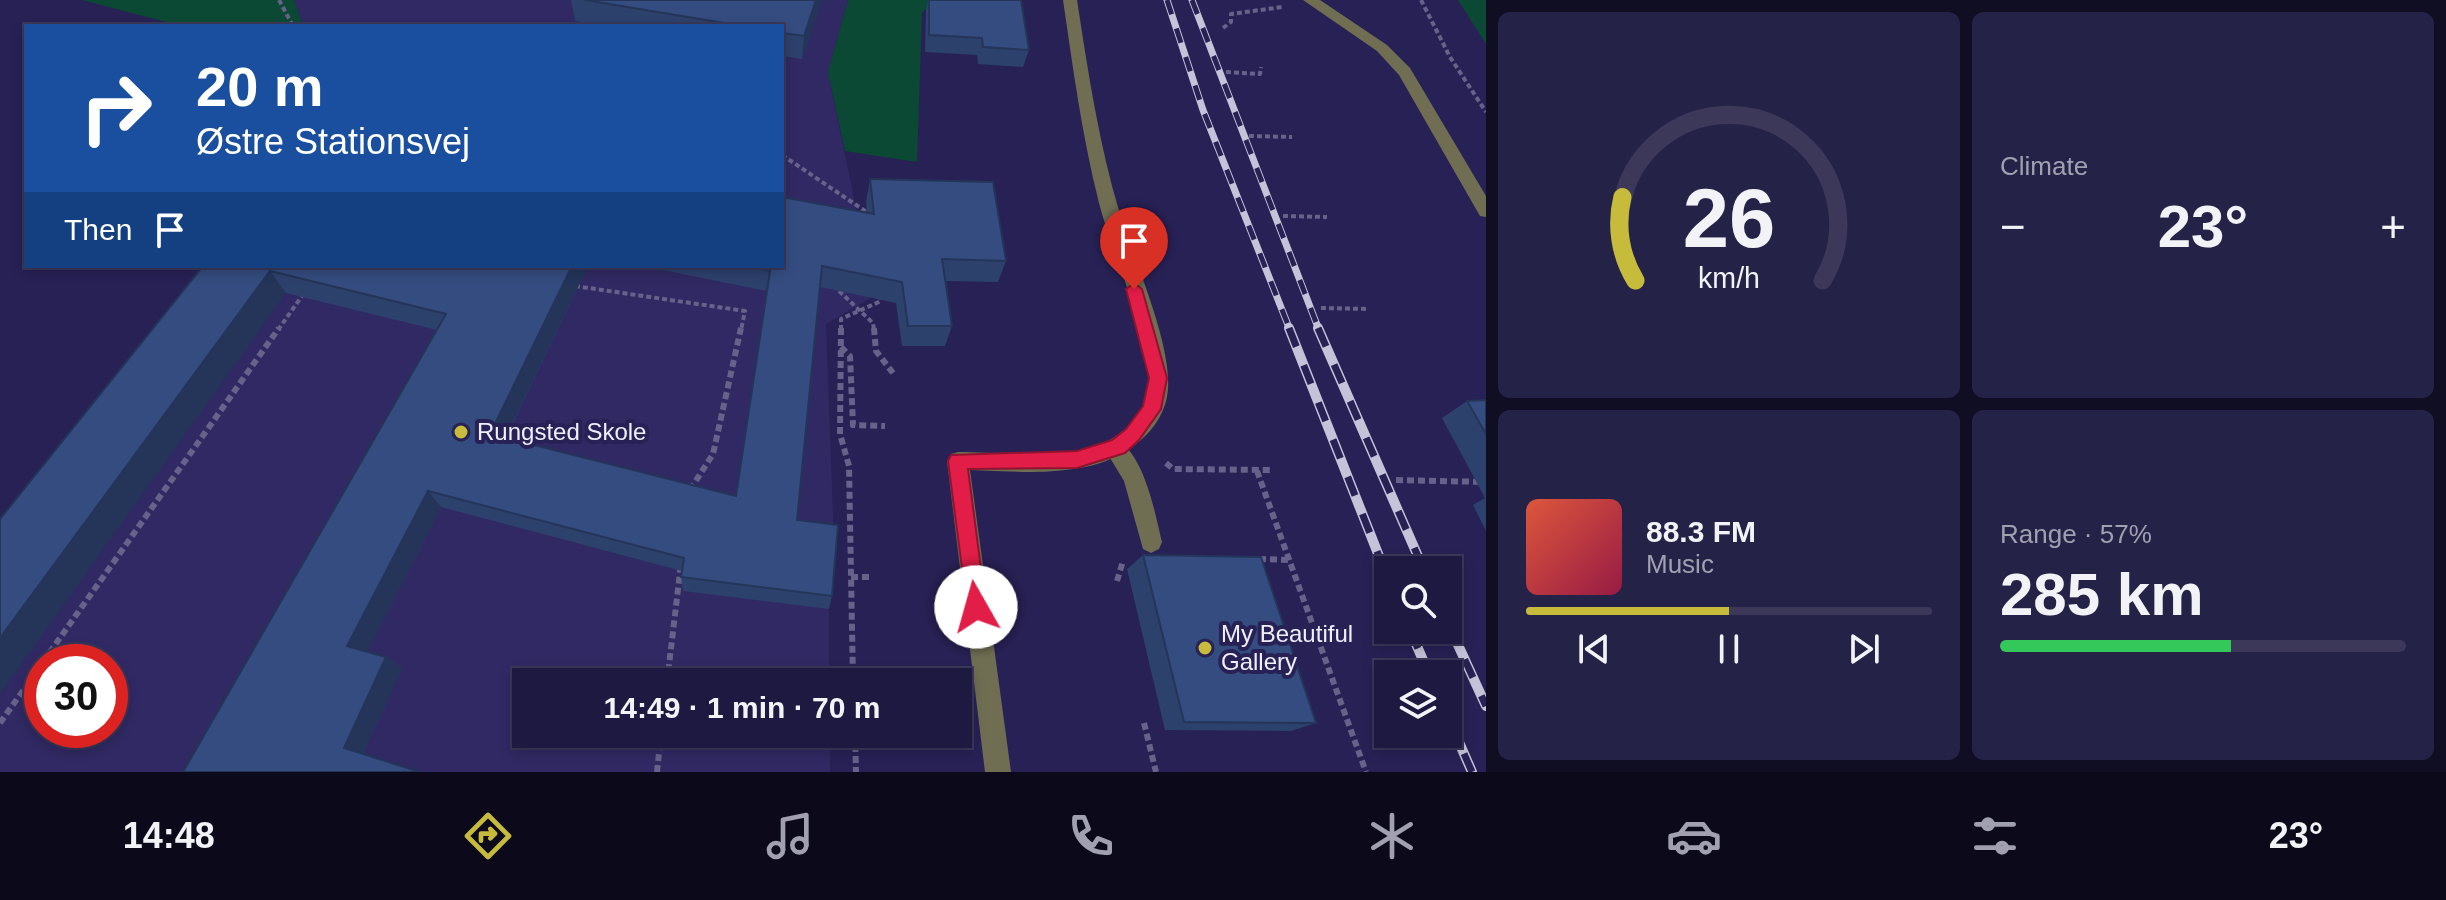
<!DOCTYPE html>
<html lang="en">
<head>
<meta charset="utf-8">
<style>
	body { margin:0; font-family:Helvetica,sans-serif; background:#252247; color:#f1f3f6; height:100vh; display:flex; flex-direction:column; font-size:30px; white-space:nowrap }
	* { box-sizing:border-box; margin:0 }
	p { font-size:26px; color:#a0a0b1 }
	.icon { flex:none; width:44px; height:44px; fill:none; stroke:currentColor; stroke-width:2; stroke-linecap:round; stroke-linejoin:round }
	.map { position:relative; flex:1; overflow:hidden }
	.details { display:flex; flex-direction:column; gap:12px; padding:12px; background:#100e23; width:960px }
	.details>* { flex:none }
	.banner { position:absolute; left:24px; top:24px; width:760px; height:244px; border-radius:0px; box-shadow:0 4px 12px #0003,0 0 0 2px #3b3859; background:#1a4fa0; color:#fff; overflow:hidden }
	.tools { position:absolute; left:1374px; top:556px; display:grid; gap:16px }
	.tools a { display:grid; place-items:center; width:88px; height:88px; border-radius:0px; background:#1d1940; box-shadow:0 4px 12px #0003,0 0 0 2px #3b3859; font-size:40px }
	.speed { position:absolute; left:24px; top:644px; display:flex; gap:16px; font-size:40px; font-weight:700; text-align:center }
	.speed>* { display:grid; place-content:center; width:104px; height:104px; border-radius:50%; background:#1d1940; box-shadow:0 4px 12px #0003,0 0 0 2px #3b3859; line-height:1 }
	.speed .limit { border:12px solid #d22; background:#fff; color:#111 }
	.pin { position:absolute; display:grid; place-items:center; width:68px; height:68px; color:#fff; margin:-82px -34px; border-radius:50% 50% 50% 0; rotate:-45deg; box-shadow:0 0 8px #0007 }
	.pin .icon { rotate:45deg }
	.me { position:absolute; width:88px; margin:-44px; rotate:353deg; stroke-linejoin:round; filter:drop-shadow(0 0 6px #0008) }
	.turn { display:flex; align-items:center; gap:28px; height:168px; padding:0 40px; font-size:36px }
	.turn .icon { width:104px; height:104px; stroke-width:2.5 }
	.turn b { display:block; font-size:56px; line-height:68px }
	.then { display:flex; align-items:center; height:76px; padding:0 40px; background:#0003; gap:16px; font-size:30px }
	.big { font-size:60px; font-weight:700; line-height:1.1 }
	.details .widget { flex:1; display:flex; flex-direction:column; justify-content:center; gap:12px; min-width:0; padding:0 28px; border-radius:12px; background:#252247 }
	.details .dial { align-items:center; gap:0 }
	.dial svg { height:208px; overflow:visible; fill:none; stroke:#3b3859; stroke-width:7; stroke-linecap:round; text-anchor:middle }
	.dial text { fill:#f1f3f6; stroke:none }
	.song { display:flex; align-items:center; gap:24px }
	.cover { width:96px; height:96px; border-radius:12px; background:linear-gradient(135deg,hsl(10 70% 55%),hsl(340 70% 35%)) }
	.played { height:8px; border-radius:4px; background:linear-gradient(90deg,#c7bb3c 50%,#3b3859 50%) }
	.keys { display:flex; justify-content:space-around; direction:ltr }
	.heat { display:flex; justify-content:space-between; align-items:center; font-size:44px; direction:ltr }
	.charge { height:12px; border-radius:6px; background:linear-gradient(90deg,#34c759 57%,#3b3859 0) }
	.details .tiles { flex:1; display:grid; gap:12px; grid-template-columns:repeat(2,1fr) }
	.trip { position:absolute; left:512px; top:668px; width:460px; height:80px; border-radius:0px; background:#1d1940; box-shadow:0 4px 12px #0003,0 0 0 2px #3b3859; font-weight:700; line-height:80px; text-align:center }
	.menu { display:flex; height:128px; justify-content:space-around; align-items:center; background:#0c0a1a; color:#a0a0b1 }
	.menu .icon { width:56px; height:56px }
	.menu .on { color:#c7bb3c }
	.menu b { font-size:36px; color:#f1f3f6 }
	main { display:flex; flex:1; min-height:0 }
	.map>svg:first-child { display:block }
	.built { fill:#302963; fill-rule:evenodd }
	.green { fill:#0c4934 }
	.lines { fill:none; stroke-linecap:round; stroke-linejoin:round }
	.path-far1 { stroke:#66628a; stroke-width:4; stroke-dasharray:5 3; stroke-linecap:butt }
	.path { stroke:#66628a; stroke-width:6; stroke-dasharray:7 4; stroke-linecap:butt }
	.service { fill:#6f6d52; fill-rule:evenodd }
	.minor { fill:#6f6d52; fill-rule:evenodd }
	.rail-far1-casing { stroke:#c4c3d9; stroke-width:7 }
	.rail-casing { stroke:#c4c3d9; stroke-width:10 }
	.rail-far1 { stroke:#272155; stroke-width:5; stroke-dasharray:15; stroke-linecap:butt }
	.rail { stroke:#272155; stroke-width:7; stroke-dasharray:20; stroke-linecap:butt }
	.wall { fill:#2d416d }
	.shaded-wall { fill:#243559 }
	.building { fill:#344c7f; stroke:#243559; stroke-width:2 }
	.route { fill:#e11d48; stroke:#92132f; stroke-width:2 }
	.poi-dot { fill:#c7bb3c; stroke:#272155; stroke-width:3 }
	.labels { text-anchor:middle; stroke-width:8; stroke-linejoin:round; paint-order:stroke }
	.poi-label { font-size:24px; fill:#eeeefc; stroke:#272155; text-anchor:start }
</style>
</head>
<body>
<main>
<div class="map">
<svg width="1486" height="772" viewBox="0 0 1486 772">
	<rect width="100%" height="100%" fill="#272155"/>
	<!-- built -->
	<path class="built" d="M 294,0 L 848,0 L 828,72 L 874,296 L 826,324 L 834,540 L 829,609 L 829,682 L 526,682 L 526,734 L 830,734 L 830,772 L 0,772 L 0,553 L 219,266 L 782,266 L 782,26 L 303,26 ZM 42,662 L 110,662 L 110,730 L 42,730 Z"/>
	<!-- green -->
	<path class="green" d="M 82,0 L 294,0 L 303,26 L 181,26 Z
		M 848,0 L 935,0 L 922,13 L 917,162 L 845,151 L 828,72 Z
		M 1458,0 L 1486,0 L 1486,44 Z"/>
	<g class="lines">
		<!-- path-far1 -->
		<path class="path-far1" d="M 279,0 L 293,26
			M 1421,0 L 1450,57 L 1486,112
			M 1223,28 L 1231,22 L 1231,14 L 1282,7
			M 1226,72 L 1260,74 L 1261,67
			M 1249,136 L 1292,137
			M 782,155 L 871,215
			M 1283,216 L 1327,217
			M 575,286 L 745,311 L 741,330
			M 839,291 L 873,323 L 874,330
			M 1321,308 L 1369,309
			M 278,330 L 304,293
			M 841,330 L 841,319 L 881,301 L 881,295"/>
		<!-- path -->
		<path class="path" d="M 841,328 L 840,434 L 849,466 L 853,682
			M 874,328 L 876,351 L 893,373
			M 841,347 L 850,356 L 853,425 L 885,426
			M 1166,463 L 1173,469 L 1271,470
			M 1257,471 L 1366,772
			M 1396,480 L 1486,482
			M 690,490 L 713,454 L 741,328
			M 1259,559 L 1290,560
			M 851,577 L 870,577
			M 1117,581 L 1123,561
			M 43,662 L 279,328
			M 667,682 L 681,564
			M 0,723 L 42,664
			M 1144,723 L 1156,772
			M 855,734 L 856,772
			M 657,772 L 661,734"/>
		<!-- service -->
		<path class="service" d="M 1303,0 L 1320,0 L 1387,45 L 1410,68 L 1486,196 L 1486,217 L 1480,216 L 1399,75 L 1377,51 Z
			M 1114,439 C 1144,450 1155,514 1162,542 L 1159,549 L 1151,553 L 1143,549 L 1124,481 L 1104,448 L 1107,441 Z"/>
		<!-- minor -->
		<path class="minor" d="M 1063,0 L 1077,0 C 1088,71 1099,145 1120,214 C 1135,263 1171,341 1168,389 C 1165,432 1122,460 1085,467 C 1047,475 1008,471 970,470 L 1011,772 L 985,772 L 947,461 L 951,454 L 958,452 C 1002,452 1075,462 1113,438 C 1129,428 1146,409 1148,390 C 1153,340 1112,254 1099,203 C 1082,136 1073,68 1063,0 Z"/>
		<defs>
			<path id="rail-far1" d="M 1167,0 L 1203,110 L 1290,330
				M 1192,0 L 1319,330"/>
			<path id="rail" d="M 1289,328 L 1388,579
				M 1318,328 L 1424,570
				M 1448,623 L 1486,706
				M 1410,630 L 1429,674
				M 1448,717 L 1472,772"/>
		</defs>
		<!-- rail-far1 casing -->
		<use href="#rail-far1" class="rail-far1-casing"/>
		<!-- rail casing -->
		<use href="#rail" class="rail-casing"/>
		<!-- rail-far1 -->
		<use href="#rail-far1" class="rail-far1"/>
		<!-- rail -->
		<use href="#rail" class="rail"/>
	</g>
	<!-- wall -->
	<path class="wall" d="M 571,0 L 822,0 L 802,59 L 782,56 L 782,26 L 606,26 L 575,21 Z
		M 928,0 L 1021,0 L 1029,50 L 1023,67 L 978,64 L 977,55 L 925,52 L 926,10 Z
		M 870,179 L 1006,261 L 998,282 L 945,281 L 952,326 L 945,346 L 902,346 L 896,303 L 820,287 L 797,520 L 832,596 L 829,609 L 683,591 L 681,577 L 682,571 L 441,507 L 367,652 L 386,657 L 402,668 L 363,754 L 183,772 L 437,330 L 286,293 L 203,266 L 588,266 L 506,438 L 736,496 L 767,291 L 643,266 L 782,266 L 867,213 L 866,202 Z
		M 1486,400 L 1486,531 L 1473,505 L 1485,498 L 1442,418 L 1467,401 Z
		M 1143,555 L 1316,723 L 1291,731 L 1165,730 L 1127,569 Z"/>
	<!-- shaded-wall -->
	<path class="shaded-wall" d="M 816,0 L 822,0 L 802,59 L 804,36 Z
		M 572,266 L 588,266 L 499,451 L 490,434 Z
		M 270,271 L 286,293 L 0,694 L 0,638 Z
		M 428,491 L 441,507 L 364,658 L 347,646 Z
		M 386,657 L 402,668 L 362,756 L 344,748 Z"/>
	<!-- building -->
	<path class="building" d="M 585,0 L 816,0 L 804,36 L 782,33 L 782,26 L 742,26 Z
		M 929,0 L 1021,0 L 1029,50 L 983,47 L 982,38 L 929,35 Z
		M 870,179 L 993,182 L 1006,261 L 942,259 L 952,326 L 908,326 L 902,282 L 822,266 L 797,520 L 838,525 L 832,596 L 681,577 L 684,558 L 428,491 L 347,646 L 386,657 L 344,748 L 420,772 L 183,772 L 446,314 L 270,271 L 0,638 L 0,519 L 203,266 L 572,266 L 490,434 L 736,496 L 770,271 L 747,266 L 782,266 L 782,197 L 874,214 Z
		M 1486,400 L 1486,434 L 1467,401 Z
		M 1143,555 L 1261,557 L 1316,723 L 1184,722 Z"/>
	<!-- route -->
	<path class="route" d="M 1134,283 L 1142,289 L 1167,378 L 1161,409 L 1139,440 L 1125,453 L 1077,468 L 968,469 L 986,607 L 983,614 L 976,617 L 968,614 L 948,461 L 951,455 L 1077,451 L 1112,440 L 1126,429 L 1143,406 L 1149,378 L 1126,289 Z"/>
	<!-- markers -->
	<g class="poi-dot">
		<circle cx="461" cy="432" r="8"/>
		<circle cx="1205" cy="648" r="8"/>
	</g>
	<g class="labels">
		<!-- poi labels -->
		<g class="poi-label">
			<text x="477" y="440">Rungsted Skole</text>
			<text x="1221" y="642">My Beautiful<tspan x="1221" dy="28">Gallery</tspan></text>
		</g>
	</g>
</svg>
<div class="tools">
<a><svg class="icon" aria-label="search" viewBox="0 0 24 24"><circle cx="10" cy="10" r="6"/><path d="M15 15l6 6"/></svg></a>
<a><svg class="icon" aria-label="layers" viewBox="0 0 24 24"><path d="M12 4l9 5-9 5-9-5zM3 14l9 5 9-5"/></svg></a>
</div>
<div class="speed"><div class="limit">30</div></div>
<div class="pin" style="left:1134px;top:289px;background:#d93025"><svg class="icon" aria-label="arrive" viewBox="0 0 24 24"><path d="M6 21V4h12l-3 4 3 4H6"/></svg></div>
<svg class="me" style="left:976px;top:607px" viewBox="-20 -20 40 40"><circle r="19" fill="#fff"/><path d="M0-13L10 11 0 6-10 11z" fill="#e11d48"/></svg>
<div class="trip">14:49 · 1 min · 70 m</div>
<div class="banner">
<div class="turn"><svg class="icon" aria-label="right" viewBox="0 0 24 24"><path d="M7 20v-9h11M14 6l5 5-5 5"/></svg><div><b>20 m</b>Østre Stationsvej</div></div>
<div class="then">Then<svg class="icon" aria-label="arrive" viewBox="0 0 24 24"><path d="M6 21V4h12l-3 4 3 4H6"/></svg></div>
</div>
</div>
<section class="details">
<div class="tiles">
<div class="widget dial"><svg viewBox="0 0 100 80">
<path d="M14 69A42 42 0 1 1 86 69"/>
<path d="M14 69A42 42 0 0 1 9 37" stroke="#c7bb3c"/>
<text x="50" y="56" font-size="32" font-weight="700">26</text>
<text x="50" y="72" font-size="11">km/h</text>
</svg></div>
<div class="widget"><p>Climate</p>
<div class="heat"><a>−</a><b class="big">23°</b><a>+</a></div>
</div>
<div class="widget">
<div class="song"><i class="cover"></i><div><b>88.3 FM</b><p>Music</p></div></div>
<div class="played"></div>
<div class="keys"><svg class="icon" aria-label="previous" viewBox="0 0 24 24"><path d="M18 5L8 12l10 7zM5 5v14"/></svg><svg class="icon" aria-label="pause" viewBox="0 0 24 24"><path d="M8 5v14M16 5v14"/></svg><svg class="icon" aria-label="next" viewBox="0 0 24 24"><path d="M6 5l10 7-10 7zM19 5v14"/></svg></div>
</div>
<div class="widget"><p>Range · 57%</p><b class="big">285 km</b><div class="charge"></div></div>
</div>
</section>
</main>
<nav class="menu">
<b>14:48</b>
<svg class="icon on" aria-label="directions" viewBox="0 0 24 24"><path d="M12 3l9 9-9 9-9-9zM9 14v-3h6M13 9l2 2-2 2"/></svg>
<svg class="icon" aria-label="music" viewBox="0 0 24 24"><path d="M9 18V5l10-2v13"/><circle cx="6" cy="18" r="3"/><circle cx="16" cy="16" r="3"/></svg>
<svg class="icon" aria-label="phone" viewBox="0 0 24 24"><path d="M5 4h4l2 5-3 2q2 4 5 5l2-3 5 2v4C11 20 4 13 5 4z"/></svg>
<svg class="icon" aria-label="climate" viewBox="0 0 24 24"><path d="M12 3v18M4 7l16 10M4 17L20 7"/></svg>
<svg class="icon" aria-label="car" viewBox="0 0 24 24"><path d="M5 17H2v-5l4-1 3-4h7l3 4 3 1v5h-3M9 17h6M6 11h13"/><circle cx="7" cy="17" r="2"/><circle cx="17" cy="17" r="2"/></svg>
<svg class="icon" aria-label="filters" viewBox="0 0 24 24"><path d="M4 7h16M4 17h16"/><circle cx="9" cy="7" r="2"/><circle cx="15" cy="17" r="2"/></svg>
<b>23°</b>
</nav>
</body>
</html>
